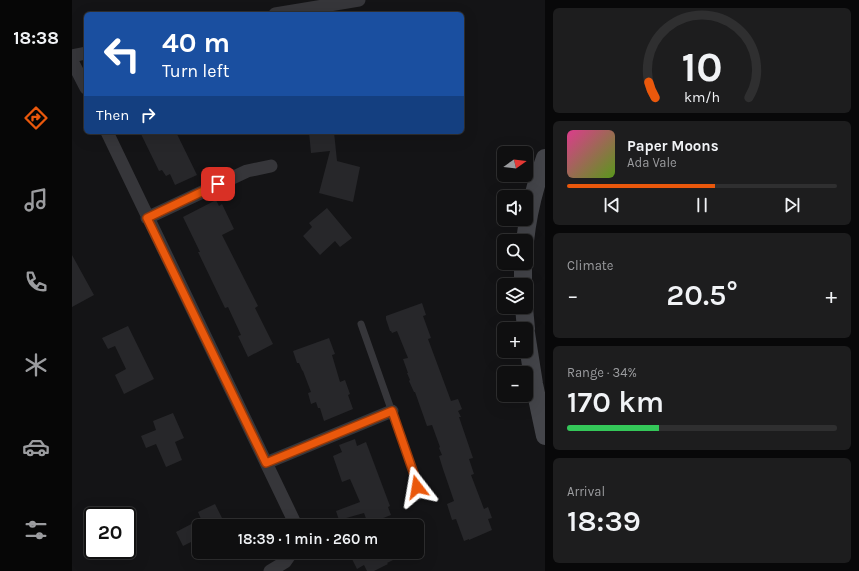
<!DOCTYPE html>
<html lang="en">
<head>
<meta charset="utf-8">
<style>
	body { margin:0; font-family:Karla,sans-serif; background:#1d1d1e; color:#f1f3f6; height:100vh; display:flex; flex-direction:column; font-size:15px; white-space:nowrap }
	* { box-sizing:border-box; margin:0 }
	p { font-size:13px; color:#9b9c9f }
	.icon { flex:none; width:22px; height:22px; fill:none; stroke:currentColor; stroke-width:2; stroke-linecap:round; stroke-linejoin:round }
	.map { position:relative; flex:1; overflow:hidden }
	.side { display:flex; flex-direction:column; gap:8px; padding:8px; background:#080809; width:314px }
	.side>* { flex:none }
	.banner { position:absolute; left:12px; top:12px; width:380px; height:122px; border-radius:6px; box-shadow:0 4px 16px #0002,0 0 0 1px #2f2f30; background:#1a4fa0; color:#fff; overflow:hidden }
	.needle { width:26px; rotate:76deg }
	.fabs { position:absolute; left:425px; top:146px; display:grid; gap:8px }
	.fabs a { display:grid; place-items:center; width:36px; height:36px; border-radius:6px; background:#0f0f10; box-shadow:0 4px 16px #0002,0 0 0 1px #2f2f30; font-size:20px }
	.speed { position:absolute; left:12px; top:507px; display:flex; gap:8px; font-size:20px; font-weight:700; text-align:center }
	.speed>* { display:grid; place-content:center; width:52px; height:52px; border-radius:50%; background:#0f0f10; box-shadow:0 4px 16px #0002,0 0 0 1px #2f2f30; line-height:1 }
	.speed .limit { border:2px solid #111; border-radius:6px; background:#fff; color:#111 }
	.pin { position:absolute; display:grid; place-items:center; width:34px; height:34px; color:#fff; margin:-17px; border-radius:8px; box-shadow:0 2px 6px #0006 }
	.me { position:absolute; width:44px; margin:-22px; rotate:346deg; stroke-linejoin:round; filter:drop-shadow(0 0 3px #0008) }
	.turn { display:flex; align-items:center; gap:14px; height:84px; padding:0 12px; font-size:18px }
	.turn .icon { width:52px; height:52px; stroke-width:2.5 }
	.turn b { display:block; font-size:28px; line-height:34px }
	.then { display:flex; align-items:center; height:38px; padding:0 12px; background:#0003; gap:8px; font-size:15px }
	.big { font-size:30px; font-weight:600; line-height:1.1 }
	.side .tile { flex:1; display:flex; flex-direction:column; justify-content:center; gap:6px; min-width:0; padding:0 14px; border-radius:6px; background:#1d1d1e }
	.side .dial { align-items:center; gap:0 }
	.dial svg { height:104px; overflow:visible; fill:none; stroke:#2f2f30; stroke-width:7; stroke-linecap:round; text-anchor:middle }
	.dial text { fill:#f1f3f6; stroke:none }
	.song { display:flex; align-items:center; gap:12px }
	.cover { width:48px; height:48px; border-radius:6px; background:linear-gradient(135deg,hsl(330 70% 55%),hsl(90 70% 35%)) }
	.played { height:4px; border-radius:2px; background:linear-gradient(90deg,#ea580c 55%,#2f2f30 55%) }
	.keys { display:flex; justify-content:space-around; direction:ltr }
	.heat { display:flex; justify-content:space-between; align-items:center; font-size:22px; direction:ltr }
	.charge { height:6px; border-radius:3px; background:linear-gradient(90deg,#34c759 34%,#2f2f30 0) }
	.trip { position:absolute; left:120px; top:519px; width:232px; height:40px; border-radius:6px; background:#0f0f10; box-shadow:0 4px 16px #0002,0 0 0 1px #2f2f30; font-weight:600; line-height:40px; text-align:center }
	main { display:flex; flex:1; min-height:0 }
	.tabs { display:flex; flex-direction:column; width:72px; justify-content:space-around; align-items:center; background:#060606; color:#9b9c9f }
	.tabs .icon { width:28px; height:28px }
	.tabs .selected { color:#ea580c }
	.tabs b { font-size:18px; color:#f1f3f6 }
	.map>svg:first-child { display:block }
	.building { fill:#27272a }
	.lines { fill:none; stroke-linecap:round; stroke-linejoin:round }
	.service { stroke:#36363a; stroke-width:7 }
	.minor { stroke:#36363a; stroke-width:13 }
	.secondary { stroke:#44454a; stroke-width:18 }
	.route-casing { stroke:#983908; stroke-width:10 }
	.route { stroke:#ea580c; stroke-width:7 }
</style>
</head>
<body>
<main>
<nav class="tabs">
<b>18:38</b>
<svg class="icon selected" aria-label="directions" viewBox="0 0 24 24"><path d="M12 3l9 9-9 9-9-9zM9 14v-3h6M13 9l2 2-2 2"/></svg>
<svg class="icon" aria-label="music" viewBox="0 0 24 24"><path d="M9 18V5l10-2v13"/><circle cx="6" cy="18" r="3"/><circle cx="16" cy="16" r="3"/></svg>
<svg class="icon" aria-label="phone" viewBox="0 0 24 24"><path d="M5 4h4l2 5-3 2q2 4 5 5l2-3 5 2v4C11 20 4 13 5 4z"/></svg>
<svg class="icon" aria-label="climate" viewBox="0 0 24 24"><path d="M12 3v18M4 7l16 10M4 17L20 7"/></svg>
<svg class="icon" aria-label="car" viewBox="0 0 24 24"><path d="M5 17H2v-5l4-1 3-4h7l3 4 3 1v5h-3M9 17h6M6 11h13"/><circle cx="7" cy="17" r="2"/><circle cx="17" cy="17" r="2"/></svg>
<svg class="icon" aria-label="filters" viewBox="0 0 24 24"><path d="M4 7h16M4 17h16"/><circle cx="9" cy="7" r="2"/><circle cx="15" cy="17" r="2"/></svg>
</nav>
<div class="map">
<svg width="473" height="571" viewBox="0 0 473 571">
	<rect width="100%" height="100%" fill="#141416"/>
	<!-- building -->
	<path class="building" d="M 68,132 L 104,132 L 125,175 L 103,185 L 98,174 L 94,176 L 90,170 L 87,171 Z
		M 237,132 L 262,132 L 265,161 L 288,167 L 281,202 L 247,193 L 258,151 L 239,153 Z
		M 144,200 L 147,206 L 150,204 L 162,229 L 150,235 L 186,306 L 183,308 L 201,344 L 176,357 L 166,336 L 169,335 L 156,307 L 153,308 L 126,252 L 128,252 L 111,217 Z
		M 255,208 L 280,238 L 268,247 L 263,241 L 248,255 L 231,236 L 240,227 L 237,223 Z
		M 0,255 L 22,295 L 0,307 Z
		M 350,303 L 354,315 L 351,316 L 359,338 L 356,339 L 379,401 L 386,399 L 390,409 L 386,411 L 389,417 L 387,417 L 401,458 L 397,459 L 402,474 L 399,475 L 412,509 L 416,507 L 420,518 L 416,519 L 420,530 L 397,540 L 397,539 L 392,541 L 384,519 L 380,520 L 375,504 L 382,501 L 371,469 L 367,456 L 370,455 L 367,448 L 368,447 L 360,425 L 355,426 L 343,392 L 342,392 L 337,381 L 338,380 L 335,373 L 336,373 L 331,359 L 336,358 L 325,331 L 320,333 L 319,331 L 318,331 L 314,319 L 314,316 Z
		M 56,326 L 82,379 L 52,394 L 43,375 L 54,369 L 43,346 L 36,349 L 30,338 Z
		M 257,338 L 263,354 L 260,355 L 268,382 L 273,380 L 278,394 L 276,395 L 281,409 L 252,421 L 248,408 L 246,408 L 244,402 L 239,404 L 236,393 L 239,392 L 231,371 L 230,370 L 227,363 L 225,363 L 221,351 Z
		M 101,413 L 112,438 L 103,442 L 110,460 L 94,467 L 84,444 L 74,448 L 69,436 L 84,430 L 81,421 Z
		M 283,439 L 285,446 L 294,442 L 318,506 L 316,507 L 319,515 L 296,524 L 292,513 L 267,520 L 264,511 L 288,502 L 278,479 L 270,482 L 261,456 L 270,452 L 267,445 Z
		M 143,504 L 154,526 L 132,526 L 126,512 Z
		M 127,520 L 127,538 L 111,546 L 104,532 Z
		M 289,552 L 337,552 L 315,563 L 316,564 L 302,571 L 295,571 L 292,565 L 285,569 L 279,557 Z"/>
	<g class="lines">
		<!-- service -->
		<path class="service" d="M 289,324 L 343,477 L 346,497"/>
		<!-- minor -->
		<path class="minor" d="M 203,14 L 287,0
			M 0,56 L 14,53
			M 0,61 L 14,88
			M 35,132 L 222,521 L 224,526
			M 75,218 L 175,171 L 199,166
			M 194,463 L 320,411
			M 198,571 L 213,562 L 220,552"/>
		<!-- secondary -->
		<path class="secondary" d="M 453,241 C 456,213 463,185 473,158
			M 451,285 L 451,263
			M 452,307 L 454,329
			M 454,333 L 462,384 L 473,436"/>
	</g>
	<g class="lines">
		<defs>
			<path id="route" d="M 146,184 L 75,218 L 194,463 L 320,411 L 343,477 L 345,487"/>
		</defs>
		<!-- route casing -->
		<use href="#route" class="route-casing"/>
		<!-- route -->
		<use href="#route" class="route"/>
	</g>
</svg>
<div class="fabs">
<a><svg class="needle" viewBox="-14 -14 28 28"><path d="M0-13l5 13h-10z" fill="#e53935"/><path d="M0 13l5-13h-10z" fill="#9b9c9f"/></svg></a>
<a><svg class="icon" aria-label="sound" viewBox="0 0 24 24"><path d="M4 9h4l5-4v14l-5-4H4zM17 9q2 3 0 6"/></svg></a>
<a><svg class="icon" aria-label="search" viewBox="0 0 24 24"><circle cx="10" cy="10" r="6"/><path d="M15 15l6 6"/></svg></a>
<a><svg class="icon" aria-label="layers" viewBox="0 0 24 24"><path d="M12 4l9 5-9 5-9-5zM3 14l9 5 9-5"/></svg></a>
<a>+</a>
<a>−</a>
</div>
<div class="speed"><div class="limit">20</div></div>
<div class="pin" style="left:146px;top:184px;background:#d93025"><svg class="icon" aria-label="arrive" viewBox="0 0 24 24"><path d="M6 21V4h12l-3 4 3 4H6"/></svg></div>
<svg class="me" style="left:345px;top:487px" viewBox="-20 -20 40 40"><path d="M0-17L14 15 0 8-14 15z" fill="#ea580c" stroke="#fff" stroke-width="4"/></svg>
<div class="trip">18:39 · 1 min · 260 m</div>
<div class="banner">
<div class="turn"><svg class="icon" aria-label="left" viewBox="0 0 24 24"><path d="M17 20v-9H6M10 6l-5 5 5 5"/></svg><div><b>40 m</b>Turn left</div></div>
<div class="then">Then<svg class="icon" aria-label="right" viewBox="0 0 24 24"><path d="M7 20v-9h11M14 6l5 5-5 5"/></svg></div>
</div>
</div>
<section class="side">
<div class="tile dial"><svg viewBox="0 0 100 80">
<path d="M14 69A42 42 0 1 1 86 69"/>
<path d="M14 69A42 42 0 0 1 9 57" stroke="#ea580c"/>
<text x="50" y="56" font-size="32" font-weight="700">10</text>
<text x="50" y="72" font-size="11">km/h</text>
</svg></div>
<div class="tile">
<div class="song"><i class="cover"></i><div><b>Paper Moons</b><p>Ada Vale</p></div></div>
<div class="played"></div>
<div class="keys"><svg class="icon" aria-label="previous" viewBox="0 0 24 24"><path d="M18 5L8 12l10 7zM5 5v14"/></svg><svg class="icon" aria-label="pause" viewBox="0 0 24 24"><path d="M8 5v14M16 5v14"/></svg><svg class="icon" aria-label="next" viewBox="0 0 24 24"><path d="M6 5l10 7-10 7zM19 5v14"/></svg></div>
</div>
<div class="tile"><p>Climate</p>
<div class="heat"><a>−</a><b class="big">20.5°</b><a>+</a></div>
</div>
<div class="tile"><p>Range · 34%</p><b class="big">170 km</b><div class="charge"></div></div>
<div class="tile"><p>Arrival</p><b class="big">18:39</b></div>
</section>
</main>
</body>
</html>
